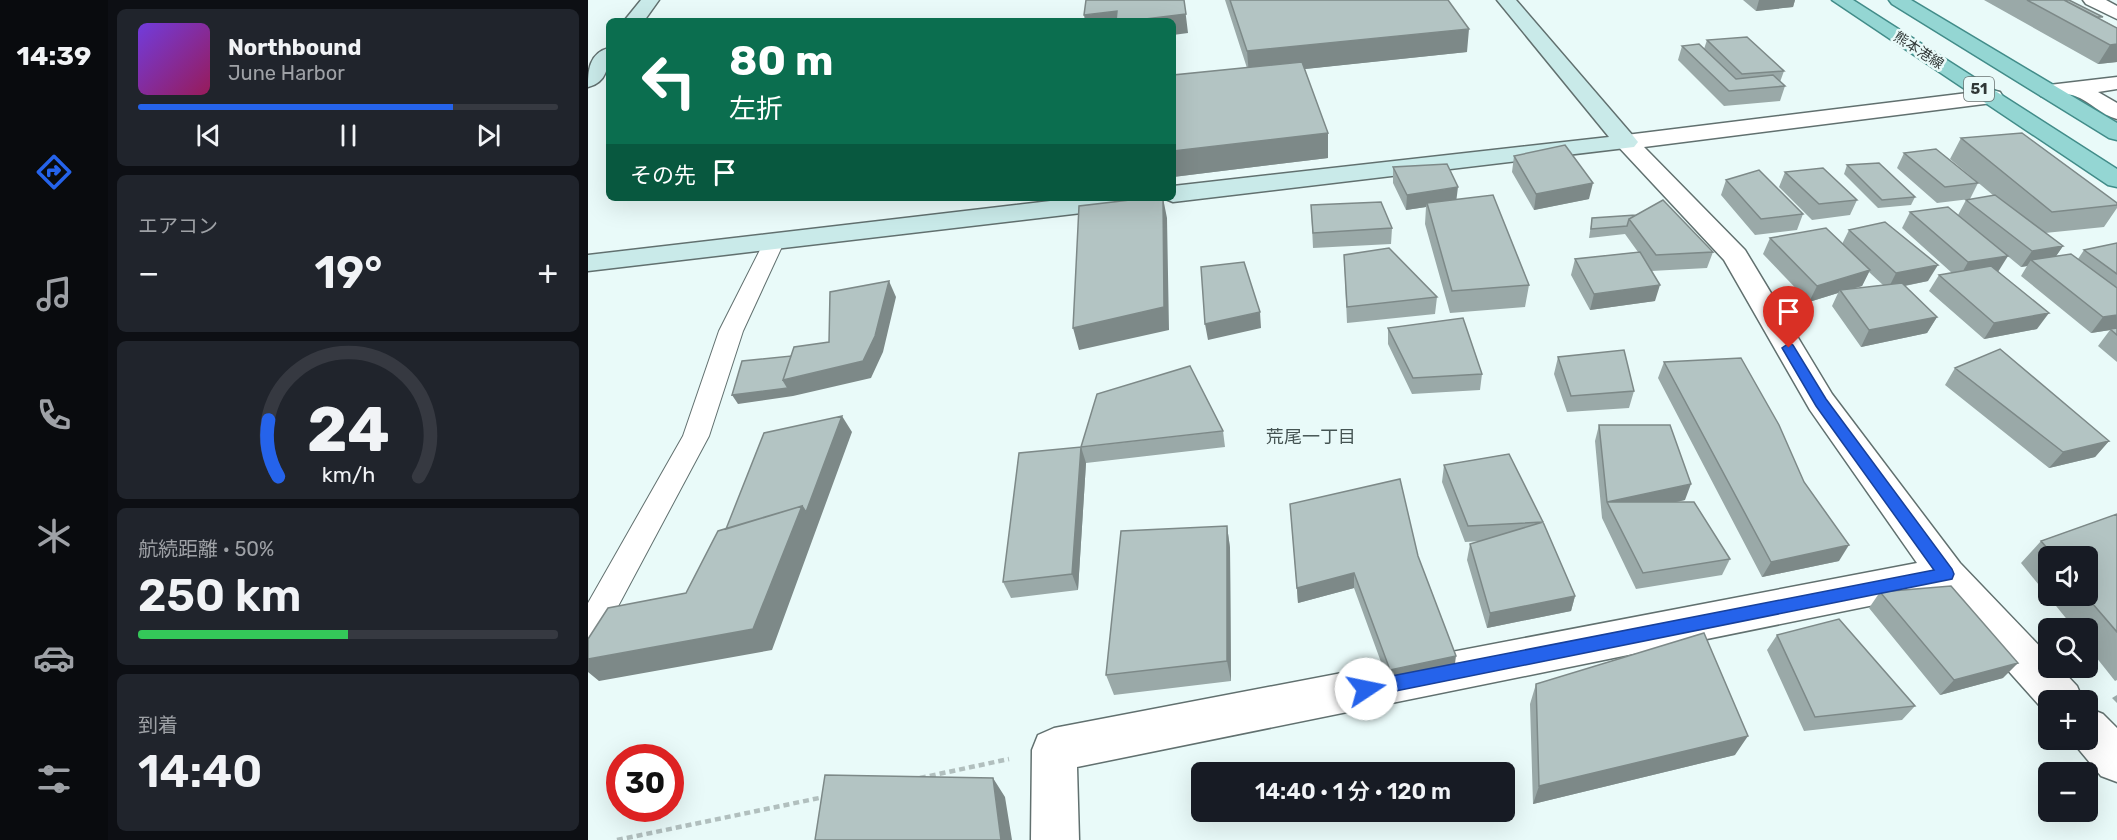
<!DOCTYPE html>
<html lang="ja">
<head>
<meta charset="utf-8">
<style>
	body { margin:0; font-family:Rubik,"Noto Sans JP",sans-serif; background:#20242c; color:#f1f3f6; height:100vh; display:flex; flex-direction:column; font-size:22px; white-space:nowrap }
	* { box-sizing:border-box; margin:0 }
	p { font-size:20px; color:#9ea1a6 }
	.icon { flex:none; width:33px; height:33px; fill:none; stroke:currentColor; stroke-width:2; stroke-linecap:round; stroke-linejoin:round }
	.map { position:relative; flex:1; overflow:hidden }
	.drawer { display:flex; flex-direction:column; gap:9px; padding:9px; background:#0d0f14; width:480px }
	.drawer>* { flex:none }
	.top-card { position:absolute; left:18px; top:18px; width:570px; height:183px; border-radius:9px; box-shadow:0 6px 24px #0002; background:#0b6e4f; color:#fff; overflow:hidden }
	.controls { position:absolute; left:1450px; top:546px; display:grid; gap:12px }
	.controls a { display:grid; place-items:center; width:60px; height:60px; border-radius:9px; background:#171b24; box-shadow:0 6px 24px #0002; font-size:30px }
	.speed { position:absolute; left:18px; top:744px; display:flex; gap:12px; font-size:30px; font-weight:700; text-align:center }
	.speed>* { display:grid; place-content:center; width:78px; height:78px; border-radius:50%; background:#171b24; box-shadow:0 6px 24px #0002; line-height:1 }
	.speed .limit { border:9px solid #d22; background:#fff; color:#111 }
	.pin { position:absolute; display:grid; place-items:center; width:51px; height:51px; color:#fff; margin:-62px -26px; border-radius:50% 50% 50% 0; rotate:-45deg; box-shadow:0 0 6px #0007 }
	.pin .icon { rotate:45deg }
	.me { position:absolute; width:66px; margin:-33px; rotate:79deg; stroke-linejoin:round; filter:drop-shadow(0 0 4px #0008) }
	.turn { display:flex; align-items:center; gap:21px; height:126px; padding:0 24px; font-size:27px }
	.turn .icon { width:78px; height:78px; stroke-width:2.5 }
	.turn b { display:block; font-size:42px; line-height:51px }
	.then { display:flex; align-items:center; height:57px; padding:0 24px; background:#0003; gap:12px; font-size:22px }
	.big { font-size:45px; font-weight:600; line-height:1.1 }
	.drawer .widget { flex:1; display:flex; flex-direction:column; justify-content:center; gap:9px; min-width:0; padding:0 21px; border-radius:9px; background:#20242c }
	.drawer .dial { align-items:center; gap:0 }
	.dial svg { height:156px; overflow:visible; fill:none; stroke:#363941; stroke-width:7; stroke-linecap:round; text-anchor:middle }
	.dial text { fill:#f1f3f6; stroke:none }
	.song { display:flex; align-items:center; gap:18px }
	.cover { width:72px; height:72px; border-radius:9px; background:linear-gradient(135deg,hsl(260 70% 55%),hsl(330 70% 35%)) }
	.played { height:6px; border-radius:3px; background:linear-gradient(90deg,#2563eb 75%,#363941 75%) }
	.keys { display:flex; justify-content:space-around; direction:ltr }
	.heat { display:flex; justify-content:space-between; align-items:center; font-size:33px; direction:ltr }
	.charge { height:9px; border-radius:4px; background:linear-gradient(90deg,#34c759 50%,#363941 0) }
	.trip { position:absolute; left:603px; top:762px; width:324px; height:60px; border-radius:9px; background:#171b24; box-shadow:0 6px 24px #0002; font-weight:600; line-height:60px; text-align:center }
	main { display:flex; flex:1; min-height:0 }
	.tabs { display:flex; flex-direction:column; width:108px; justify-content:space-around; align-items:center; background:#090b0e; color:#9ea1a6 }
	.tabs .icon { width:42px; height:42px }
	.tabs .current { color:#2563eb }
	.tabs b { font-size:27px; color:#f1f3f6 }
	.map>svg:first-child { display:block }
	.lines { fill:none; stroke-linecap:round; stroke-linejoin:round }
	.lane-casing { stroke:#61706f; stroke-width:2 }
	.street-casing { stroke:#61706f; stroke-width:3 }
	.secondary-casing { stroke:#61706f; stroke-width:3 }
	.primary-casing { stroke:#428c89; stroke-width:3 }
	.path { stroke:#b1bfbe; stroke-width:4.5; stroke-dasharray:6 4; stroke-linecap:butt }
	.lane { fill:#fff; fill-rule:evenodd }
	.street { fill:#fff; fill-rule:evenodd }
	.secondary { fill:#c9eae9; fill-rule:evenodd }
	.primary { fill:#94d6d3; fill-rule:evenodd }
	.wall { fill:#9aa9a8; fill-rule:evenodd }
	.shaded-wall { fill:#7d8988 }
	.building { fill:#b3c4c3; stroke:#7d8988; stroke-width:1.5 }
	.route { fill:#2563eb; stroke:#184099; stroke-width:1.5 }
	.labels { text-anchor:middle; stroke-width:5; stroke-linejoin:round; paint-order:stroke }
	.far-street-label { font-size:14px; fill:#303736; stroke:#e9faf9 }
	.shield { fill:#e9faf9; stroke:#687270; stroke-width:1.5 }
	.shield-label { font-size:15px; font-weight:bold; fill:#303736 }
	.neighbourhood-label { font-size:18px; fill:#455453; stroke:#e9faf9 }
</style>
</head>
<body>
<main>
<nav class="tabs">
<b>14:39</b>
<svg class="icon current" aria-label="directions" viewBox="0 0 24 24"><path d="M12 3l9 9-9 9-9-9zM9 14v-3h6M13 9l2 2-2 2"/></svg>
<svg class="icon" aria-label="music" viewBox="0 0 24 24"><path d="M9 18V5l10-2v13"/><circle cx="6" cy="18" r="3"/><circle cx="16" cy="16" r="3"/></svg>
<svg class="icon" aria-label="phone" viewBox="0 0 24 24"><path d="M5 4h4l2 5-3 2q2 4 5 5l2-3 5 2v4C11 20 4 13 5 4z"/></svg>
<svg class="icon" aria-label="climate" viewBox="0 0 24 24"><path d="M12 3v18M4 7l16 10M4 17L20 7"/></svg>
<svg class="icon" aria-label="car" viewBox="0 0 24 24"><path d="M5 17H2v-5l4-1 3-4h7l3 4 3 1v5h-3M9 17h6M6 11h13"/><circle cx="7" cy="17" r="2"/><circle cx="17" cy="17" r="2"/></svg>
<svg class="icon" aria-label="filters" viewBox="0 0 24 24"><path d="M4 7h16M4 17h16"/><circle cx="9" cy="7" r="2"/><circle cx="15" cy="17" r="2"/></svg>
</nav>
<section class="drawer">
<div class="widget">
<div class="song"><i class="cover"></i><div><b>Northbound</b><p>June Harbor</p></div></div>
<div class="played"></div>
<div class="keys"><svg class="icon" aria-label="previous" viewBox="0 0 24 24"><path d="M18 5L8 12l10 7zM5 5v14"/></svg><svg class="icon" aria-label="pause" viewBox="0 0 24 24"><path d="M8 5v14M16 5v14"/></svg><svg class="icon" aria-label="next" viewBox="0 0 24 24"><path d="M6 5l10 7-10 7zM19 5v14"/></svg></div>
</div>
<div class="widget"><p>エアコン</p>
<div class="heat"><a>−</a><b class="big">19°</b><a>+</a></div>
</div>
<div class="widget dial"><svg viewBox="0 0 100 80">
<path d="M14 69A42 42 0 1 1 86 69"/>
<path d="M14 69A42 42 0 0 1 9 40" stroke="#2563eb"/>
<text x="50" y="56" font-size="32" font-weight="700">24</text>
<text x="50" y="72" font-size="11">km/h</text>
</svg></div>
<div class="widget"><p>航続距離 · 50%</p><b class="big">250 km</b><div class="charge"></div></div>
<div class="widget"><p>到着</p><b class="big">14:40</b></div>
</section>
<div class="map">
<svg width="1529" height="840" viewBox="0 0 1529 840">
	<rect width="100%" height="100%" fill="#e9faf9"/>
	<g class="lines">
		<defs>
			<path id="lane" d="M 187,234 L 194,236 L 197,240 L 155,331 L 121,436 L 11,642 L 0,646 L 0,603 L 95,436 L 131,331 L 177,240 L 180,236 Z"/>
			<path id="street" d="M 1495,0 L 1518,0 L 1529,6 L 1529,19 L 1498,4 Z
				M 1529,77 L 1529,89 L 1510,92 L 1529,103 L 1529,119 C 1513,115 1502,101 1487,96 C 1477,92 1464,98 1453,96 L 1450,91 L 1453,86 L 1461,85 Z
				M 1404,90 L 1412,92 L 1415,97 L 1412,102 L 1056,147 L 1157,250 L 1244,394 L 1372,563 L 1461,656 L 1461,668 L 1472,668 L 1489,686 L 1495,700 L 1461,700 L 1461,715 L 1459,714 L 1350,592 L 489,767 L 491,840 L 443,840 L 444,750 L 450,735 L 466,728 L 1329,563 L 1222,410 L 1136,260 L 1026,142 L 1030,137 L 1038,135 Z
				M 1500,708 L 1515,714 L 1529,728 L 1529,782 L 1513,776 L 1483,740 L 1500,740 Z"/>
			<path id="secondary" d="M 53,0 L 71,0 L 56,21 L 36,21 Z
				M 909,0 L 928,0 L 1046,137 L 1050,142 L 1046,147 L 585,202 L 575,198 L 585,198 L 585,186 L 1021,137 Z
				M 21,48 C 21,65 19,83 0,87 C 0,71 1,53 21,48 Z
				M 488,198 L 566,198 L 562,203 L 553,206 L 0,271 L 0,255 Z"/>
			<path id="primary" d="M 1244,0 L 1265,0 L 1529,169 L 1529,187 L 1520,185 Z
				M 1301,0 L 1323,0 L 1529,123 L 1529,140 L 1521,138 L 1304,4 Z"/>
		</defs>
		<!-- lane casing -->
		<use href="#lane" class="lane-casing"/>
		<!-- street casing -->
		<use href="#street" class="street-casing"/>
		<!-- secondary casing -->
		<use href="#secondary" class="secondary-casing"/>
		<!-- primary casing -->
		<use href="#primary" class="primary-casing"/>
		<!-- path -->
		<path class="path" d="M 332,778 L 421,759
			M 29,840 L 236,797"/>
		<!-- lane -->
		<use href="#lane" class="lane"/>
		<!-- street -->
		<use href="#street" class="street"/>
		<!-- secondary -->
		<use href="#secondary" class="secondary"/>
		<!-- primary -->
		<use href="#primary" class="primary"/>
	</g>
	<!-- wall -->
	<path class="wall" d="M 637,0 L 860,0 L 879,52 L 716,69 L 740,133 L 740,158 L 585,177 L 585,75 L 659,68 Z
		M 1155,0 L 1207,0 L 1205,7 L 1168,11 Z
		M 1396,0 L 1481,0 L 1513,19 L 1529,28 L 1529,62 L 1510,64 Z
		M 1119,40 L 1196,71 L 1192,82 L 1197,86 L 1192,101 L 1136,106 L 1090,60 L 1094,46 L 1116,49 Z
		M 1373,138 L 1529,203 L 1529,208 L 1516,227 L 1457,233 L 1475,246 L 1468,256 L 1490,259 L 1496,250 L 1529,243 L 1529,362 L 1510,346 L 1522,330 L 1503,333 L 1433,276 L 1439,266 L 1433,267 L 1405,244 L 1410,271 L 1449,329 L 1396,339 L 1341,291 L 1351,275 L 1364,273 L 1314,228 L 1322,212 L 1370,215 L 1378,200 L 1406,196 L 1362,159 Z
		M 1316,153 L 1390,183 L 1382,199 L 1349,203 L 1309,168 Z
		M 926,156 L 1001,199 L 946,210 L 924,172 Z
		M 1259,165 L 1327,197 L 1323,205 L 1290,208 L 1256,174 Z
		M 805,167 L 868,199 L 941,285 L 937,307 L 862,313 L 837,224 L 838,207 L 818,210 L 805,183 Z
		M 1197,172 L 1269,200 L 1262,215 L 1224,220 L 1191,187 Z
		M 1138,180 L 1215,214 L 1209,230 L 1167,235 L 1133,195 Z
		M 723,205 L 804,228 L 803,244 L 725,248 Z
		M 1048,215 L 1125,252 L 1119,268 L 1063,271 L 1067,301 L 1002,310 L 983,275 L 987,259 L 1050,252 L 1037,234 L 1001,238 L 1004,218 Z
		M 1261,230 L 1340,281 L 1317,286 L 1349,317 L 1339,333 L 1273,347 L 1244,306 L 1250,293 L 1221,302 L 1175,254 L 1182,238 L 1254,244 ZM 1281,272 L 1295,285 L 1264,289 L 1274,286 Z
		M 756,255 L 849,297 L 847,314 L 759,323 Z
		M 800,328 L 894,374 L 892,390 L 824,394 L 800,344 Z
		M 970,357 L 1046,391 L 1041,408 L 979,412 L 966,374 Z
		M 1076,362 L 1251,561 L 1174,577 L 1070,378 Z
		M 1367,368 L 1521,441 L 1507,457 L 1461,468 L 1357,385 Z
		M 1011,425 L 1097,500 L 1088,502 L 1142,559 L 1134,575 L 1048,589 L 1014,518 L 1007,441 Z
		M 635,431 L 637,447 L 498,463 L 493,447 Z
		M 493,447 L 498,463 L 490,590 L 423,598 L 415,582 Z
		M 921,454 L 987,596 L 983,611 L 899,628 L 879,560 L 882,544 L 894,541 L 877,542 L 854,482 L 856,465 Z
		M 702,504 L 830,556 L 866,671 L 801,684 L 766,588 L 710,603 Z
		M 1529,514 L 1529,680 L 1527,681 L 1500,647 L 1500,628 L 1486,628 L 1433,563 L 1453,541 ZM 1461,556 L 1500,556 L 1500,596 L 1461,596 Z
		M 639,526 L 642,548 L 643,681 L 526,695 L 518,675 Z
		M 1292,592 L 1415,678 L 1352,695 L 1281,608 Z
		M 1189,635 L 1327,706 L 1314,720 L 1216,731 L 1179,650 Z
		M 948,684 L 1147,755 L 945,804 L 942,704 Z
		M 1529,695 L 1529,703 L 1524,698 Z"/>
	<!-- shaded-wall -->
	<path class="shaded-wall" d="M 596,0 L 600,33 L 585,35 L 585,21 L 541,21 Z
		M 1171,0 L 1207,0 L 1205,7 L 1168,11 Z
		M 529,11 L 531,21 L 497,21 L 496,15 Z
		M 881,29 L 879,52 L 661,75 L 659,51 Z
		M 1529,44 L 1529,62 L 1510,64 L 1522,45 Z
		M 740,133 L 740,158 L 585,177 L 585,151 Z
		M 1005,183 L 1001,199 L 946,210 L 948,194 Z
		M 870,187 L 868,203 L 839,203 L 838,207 L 818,210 L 819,195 Z
		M 575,198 L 579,218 L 581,330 L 491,350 L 485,328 Z
		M 1475,246 L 1464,262 L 1443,260 L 1439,266 L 1433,267 L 1444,251 Z
		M 1420,256 L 1410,272 L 1371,278 L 1380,262 Z
		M 1350,265 L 1340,281 L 1300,289 L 1308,273 Z
		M 1282,270 L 1274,286 L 1253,292 L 1252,290 L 1250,293 L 1221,302 L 1229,286 Z
		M 301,281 L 308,297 L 295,352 L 283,378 L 205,396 L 150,404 L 144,395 L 195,380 L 275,361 Z
		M 1072,285 L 1067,301 L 1002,310 L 1006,294 Z
		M 672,312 L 673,328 L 620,340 L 617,324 Z
		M 1461,313 L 1449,329 L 1396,339 L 1406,323 Z
		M 1529,315 L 1529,329 L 1503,333 L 1515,317 Z
		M 1349,317 L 1339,333 L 1273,347 L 1281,330 Z
		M 254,416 L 264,432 L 184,650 L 11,681 L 0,672 L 0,659 L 165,629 L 148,553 Z
		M 1521,441 L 1507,457 L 1461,468 L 1475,452 Z
		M 493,447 L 498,463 L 490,590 L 484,574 Z
		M 1103,484 L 1097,500 L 1026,515 L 1019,502 Z
		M 639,526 L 642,548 L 643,681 L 639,661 Z
		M 1261,545 L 1251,561 L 1174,577 L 1183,562 Z
		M 766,573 L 766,588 L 710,603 L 709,588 Z
		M 987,596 L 983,611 L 899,628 L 902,613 Z
		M 868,656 L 866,671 L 801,684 L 802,670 Z
		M 1430,663 L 1415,678 L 1352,695 L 1366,680 Z
		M 1160,736 L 1147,755 L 945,804 L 951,786 Z
		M 405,778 L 417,797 L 424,840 L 413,840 Z"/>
	<!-- building -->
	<path class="building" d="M 498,0 L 596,0 L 598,14 L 541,21 L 528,21 L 529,11 L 496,15 Z
		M 642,0 L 860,0 L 881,29 L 659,51 Z
		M 1439,0 L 1476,0 L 1529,28 L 1529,44 L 1522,45 Z
		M 1476,0 L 1481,0 L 1515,17 L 1509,17 Z
		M 1159,37 L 1196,71 L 1154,74 L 1119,40 Z
		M 1111,44 L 1148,79 L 1185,75 L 1197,86 L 1141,91 L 1094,46 Z
		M 714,62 L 740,133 L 585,151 L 585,75 Z
		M 1434,133 L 1529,203 L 1529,205 L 1464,212 L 1373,138 Z
		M 977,145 L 1005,183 L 948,194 L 926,156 Z
		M 1348,149 L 1390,183 L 1357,187 L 1316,153 Z
		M 1291,163 L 1327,197 L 1294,200 L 1259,165 Z
		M 859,164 L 870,187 L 819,195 L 805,167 Z
		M 1235,168 L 1269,200 L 1231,204 L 1197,172 Z
		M 1171,170 L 1215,214 L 1173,219 L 1138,180 Z
		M 905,195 L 941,285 L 864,291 L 839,203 Z
		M 1407,195 L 1475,246 L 1444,251 L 1378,200 Z
		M 559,198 L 575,198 L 576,307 L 485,328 L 491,206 Z
		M 1075,200 L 1125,252 L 1068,255 L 1041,219 Z
		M 793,202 L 804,228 L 725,233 L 723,205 Z
		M 1360,207 L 1420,256 L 1380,262 L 1322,212 Z
		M 1048,215 L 1041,219 L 1039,226 L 1003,229 L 1004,218 Z
		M 1297,222 L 1350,265 L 1308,273 L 1261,230 Z
		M 1238,228 L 1282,270 L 1229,286 L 1182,238 Z
		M 1529,243 L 1529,274 L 1496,250 Z
		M 801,248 L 849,297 L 759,307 L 756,255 Z
		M 1052,252 L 1072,285 L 1006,294 L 987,259 Z
		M 1483,254 L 1529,288 L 1529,315 L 1515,317 L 1443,260 Z
		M 656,262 L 672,312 L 617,324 L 613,267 Z
		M 1403,266 L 1461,313 L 1406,323 L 1351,275 Z
		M 301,281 L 287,336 L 275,361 L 195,380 L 206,347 L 241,342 L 242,292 Z
		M 1314,283 L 1349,317 L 1281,330 L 1252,290 Z
		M 875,318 L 894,374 L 825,378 L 800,328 Z
		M 1529,328 L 1529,335 L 1522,329 Z
		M 1412,349 L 1521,441 L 1475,452 L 1367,368 Z
		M 1036,350 L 1046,391 L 983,396 L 970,357 Z
		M 203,356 L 195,380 L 200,388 L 144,395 L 154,361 Z
		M 1153,358 L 1191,425 L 1216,482 L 1261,545 L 1183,562 L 1076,362 Z
		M 602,366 L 635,431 L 493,447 L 509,394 Z
		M 254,416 L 218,512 L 214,506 L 138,529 L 176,433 Z
		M 1011,425 L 1082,425 L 1103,484 L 1019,502 L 1106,502 L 1142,559 L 1055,573 L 1019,502 Z
		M 493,447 L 484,574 L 415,582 L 431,453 Z
		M 921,454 L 955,522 L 880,526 L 856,465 Z
		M 812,479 L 830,556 L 868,656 L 802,670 L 766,573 L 709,588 L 702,504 Z
		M 214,506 L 165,629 L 0,659 L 0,639 L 20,608 L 98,593 L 130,531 Z
		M 1529,514 L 1529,632 L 1498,596 L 1500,596 L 1500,556 L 1466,556 L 1453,541 Z
		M 955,522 L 987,596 L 902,613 L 882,544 Z
		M 639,526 L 639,661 L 518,675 L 533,531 Z
		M 1363,586 L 1430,663 L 1366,680 L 1292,592 Z
		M 1251,619 L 1327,706 L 1227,717 L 1189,635 Z
		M 1116,633 L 1160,736 L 951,786 L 948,684 Z
		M 237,775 L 405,778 L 413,840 L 227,840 Z"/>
	<!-- route -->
	<path class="route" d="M 1201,343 L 1205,345 L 1238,399 L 1364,569 L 1366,574 L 1364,579 L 778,697 L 772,694 L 770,689 L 772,683 L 778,681 L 1346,570 L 1228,406 L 1194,348 Z"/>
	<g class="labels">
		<!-- far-street labels -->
		<g class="far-street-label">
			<text transform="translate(1331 50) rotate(33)" y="5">熊本港線</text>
		</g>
		<!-- shield labels -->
		<rect class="shield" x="1376" y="77" width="30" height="24" rx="4.5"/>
		<g class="shield-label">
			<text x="1391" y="94">51</text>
		</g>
		<!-- neighbourhood labels -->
		<g class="neighbourhood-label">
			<text x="723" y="443">荒尾一丁目</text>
		</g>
	</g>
</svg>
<div class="controls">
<a><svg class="icon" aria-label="sound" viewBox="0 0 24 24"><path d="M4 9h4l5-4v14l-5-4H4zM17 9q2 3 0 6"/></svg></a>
<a><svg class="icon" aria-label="search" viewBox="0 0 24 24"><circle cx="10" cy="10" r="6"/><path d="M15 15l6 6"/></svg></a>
<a>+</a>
<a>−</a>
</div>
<div class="speed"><div class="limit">30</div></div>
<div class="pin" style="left:1201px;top:348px;background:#d93025"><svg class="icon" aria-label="arrive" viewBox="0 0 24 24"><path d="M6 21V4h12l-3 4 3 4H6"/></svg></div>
<svg class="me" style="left:778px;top:689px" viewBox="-20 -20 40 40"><circle r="19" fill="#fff"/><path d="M0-13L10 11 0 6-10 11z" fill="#2563eb"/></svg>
<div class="trip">14:40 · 1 分 · 120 m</div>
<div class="top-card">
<div class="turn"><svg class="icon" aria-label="left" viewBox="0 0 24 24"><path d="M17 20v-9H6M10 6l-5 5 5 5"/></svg><div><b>80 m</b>左折</div></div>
<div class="then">その先<svg class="icon" aria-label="arrive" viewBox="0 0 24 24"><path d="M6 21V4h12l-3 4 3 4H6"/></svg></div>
</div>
</div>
</main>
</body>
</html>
